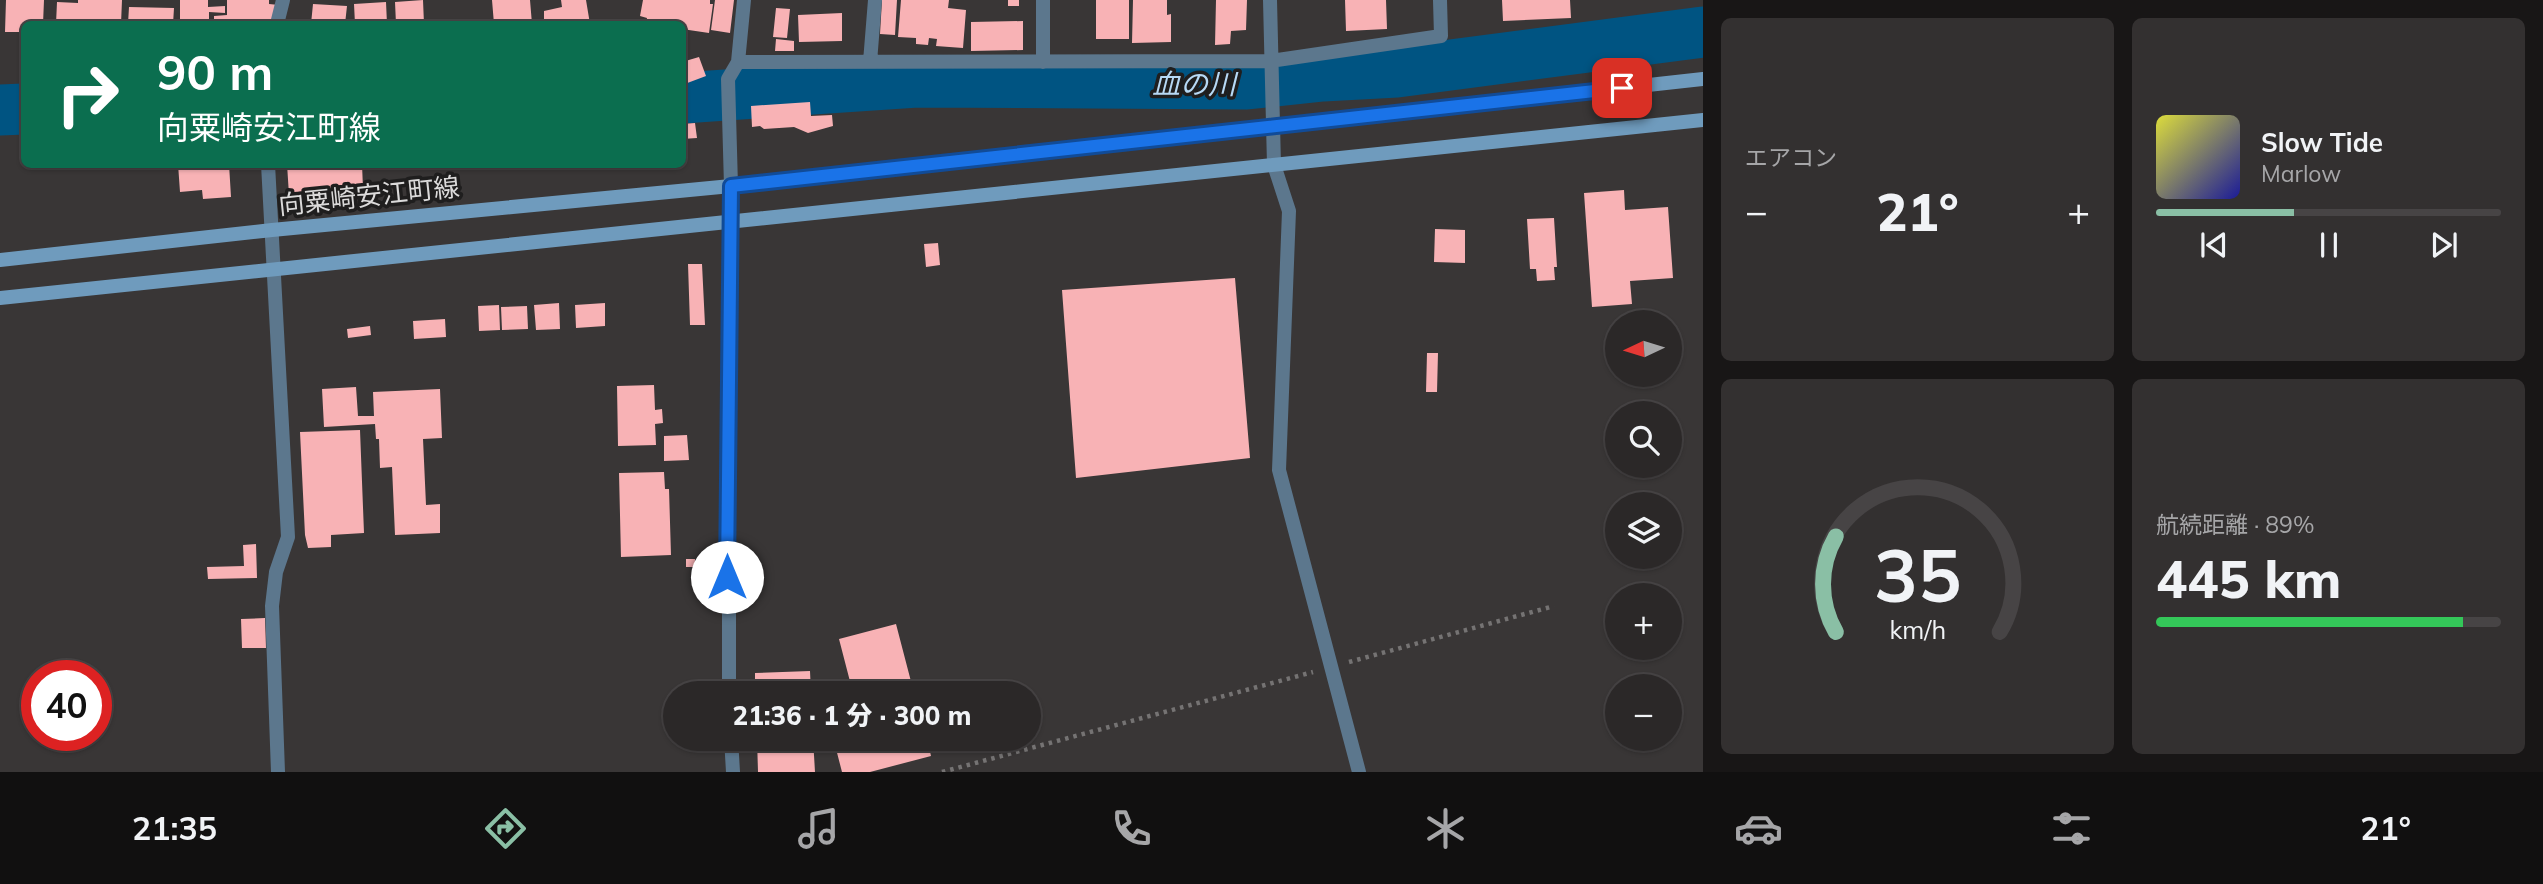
<!DOCTYPE html>
<html lang="ja">
<head>
<meta charset="utf-8">
<style>
	body { margin:0; font-family:Mulish,"Noto Sans JP",sans-serif; background:#333030; color:#f1f3f6; height:100vh; display:flex; flex-direction:column; font-size:26px; white-space:nowrap }
	* { box-sizing:border-box; margin:0 }
	p { font-size:23px; color:#a6a6a8 }
	.icon { flex:none; width:38px; height:38px; fill:none; stroke:currentColor; stroke-width:2; stroke-linecap:round; stroke-linejoin:round }
	.map { position:relative; flex:1; overflow:hidden }
	.drawer { display:flex; flex-direction:column; gap:18px; padding:18px; background:#181616; width:840px }
	.drawer>* { flex:none }
	.guide { position:absolute; left:21px; top:21px; width:665px; height:147px; border-radius:10px; box-shadow:0 2px 5px #0004,0 0 0 2px #474445; background:#0b6e4f; color:#fff; overflow:hidden }
	.needle { width:46px; rotate:266deg }
	.fabs { position:absolute; left:1605px; top:310px; display:grid; gap:14px }
	.fabs a { display:grid; place-items:center; width:77px; height:77px; border-radius:50%; background:#2b2828; box-shadow:0 2px 5px #0004,0 0 0 2px #474445; font-size:35px }
	.speed { position:absolute; left:21px; top:660px; display:flex; gap:14px; font-size:35px; font-weight:700; text-align:center }
	.speed>* { display:grid; place-content:center; width:91px; height:91px; border-radius:50%; background:#2b2828; box-shadow:0 2px 5px #0004,0 0 0 2px #474445; line-height:1 }
	.speed .limit { border:10px solid #d22; background:#fff; color:#111 }
	.pin { position:absolute; display:grid; place-items:center; width:60px; height:60px; color:#fff; margin:-30px; border-radius:14px; box-shadow:0 4px 10px #0006 }
	.me { position:absolute; width:77px; margin:-38px; rotate:0deg; stroke-linejoin:round; filter:drop-shadow(0 0 5px #0008) }
	.turn { display:flex; align-items:center; gap:24px; height:147px; padding:0 21px; font-size:32px }
	.turn .icon { width:91px; height:91px; stroke-width:2.5 }
	.turn b { display:block; font-size:49px; line-height:60px }
	.big { font-size:52px; font-weight:800; line-height:1.1 }
	.drawer .card { flex:1; display:flex; flex-direction:column; justify-content:center; gap:10px; min-width:0; padding:0 24px; border-radius:10px; background:#333030 }
	.drawer .dial { align-items:center; gap:0 }
	.dial svg { height:182px; overflow:visible; fill:none; stroke:#474445; stroke-width:7; stroke-linecap:round; text-anchor:middle }
	.dial text { fill:#f1f3f6; stroke:none }
	.song { display:flex; align-items:center; gap:21px }
	.cover { width:84px; height:84px; border-radius:10px; background:linear-gradient(135deg,hsl(60 70% 55%),hsl(240 70% 35%)) }
	.played { height:7px; border-radius:4px; background:linear-gradient(90deg,#8abfa5 40%,#474445 40%) }
	.keys { display:flex; justify-content:space-around; direction:ltr }
	.heat { display:flex; justify-content:space-between; align-items:center; font-size:38px; direction:ltr }
	.charge { height:10px; border-radius:5px; background:linear-gradient(90deg,#34c759 89%,#474445 0) }
	.drawer .tiles { flex:1; display:grid; gap:18px; grid-template-columns:repeat(2,1fr) }
	.trip { position:absolute; left:663px; top:681px; width:378px; height:70px; border-radius:35px; background:#2b2828; box-shadow:0 2px 5px #0004,0 0 0 2px #474445; font-weight:800; line-height:70px; text-align:center }
	.tab-bar { display:flex; height:112px; justify-content:space-around; align-items:center; background:#111010; color:#a6a6a8 }
	.tab-bar .icon { width:49px; height:49px }
	.tab-bar .active { color:#8abfa5 }
	.tab-bar b { font-size:32px; color:#f1f3f6 }
	main { display:flex; flex:1; min-height:0 }
	.map>svg:first-child { display:block }
	.lines { fill:none; stroke-linecap:round; stroke-linejoin:round }
	.river { stroke:#005482; stroke-width:51 }
	.building { fill:#f8b2b5 }
	.path { stroke:#757373; stroke-width:4.5; stroke-dasharray:3.5 5; stroke-linecap:butt }
	.minor { stroke:#5c778d; stroke-width:14 }
	.tertiary { stroke:#5c778d; stroke-width:14 }
	.secondary { stroke:#6f9bbd; stroke-width:14 }
	.route-casing { stroke:#114b97; stroke-width:18 }
	.route { stroke:#1a73e8; stroke-width:12 }
	.labels { text-anchor:middle; stroke-width:7; stroke-linejoin:round; paint-order:stroke }
	.street-label { font-size:26px; fill:#dbdada; stroke:#1f1e1e }
	.water-label { font-size:28px; font-style:italic; fill:#b7d9f5; stroke:#1f1e1e }
</style>
</head>
<body>
<main>
<div class="map">
<svg width="1703" height="772" viewBox="0 0 1703 772">
	<rect width="100%" height="100%" fill="#393636"/>
	<g class="lines">
		<!-- river -->
		<path class="river" d="M 682,98 L 917,82 L 1247,84 L 1323,76 L 1397,72 L 1703,32
			M 0,110 L 24,109"/>
	</g>
	<!-- building -->
	<path class="building" d="M 6,0 L 44,0 L 43,24 L 24,24 L 24,32 L 5,32 Z
		M 78,0 L 122,0 L 121,24 L 56,24 L 57,2 L 78,3 Z
		M 180,0 L 208,0 L 208,7 L 225,6 L 225,13 L 209,12 L 209,24 L 180,24 Z
		M 227,0 L 269,0 L 269,4 L 279,5 L 275,24 L 214,24 L 214,16 L 227,15 Z
		M 423,0 L 424,24 L 396,24 L 395,2 Z
		M 492,0 L 530,0 L 532,24 L 494,24 Z
		M 561,0 L 586,0 L 590,24 L 544,24 L 544,11 L 562,7 Z
		M 643,0 L 710,0 L 710,4 L 713,4 L 709,33 L 682,29 L 681,23 L 661,20 L 660,24 L 646,24 L 647,18 L 640,16 Z
		M 715,0 L 734,0 L 730,33 L 711,30 Z
		M 882,0 L 897,0 L 895,35 L 880,34 Z
		M 901,0 L 949,0 L 948,8 L 966,10 L 963,48 L 936,46 L 937,39 L 929,38 L 928,45 L 916,44 L 916,38 L 898,37 Z
		M 1008,0 L 1019,0 L 1019,6 L 1008,6 Z
		M 1096,0 L 1129,0 L 1129,39 L 1096,39 Z
		M 1133,0 L 1167,0 L 1167,15 L 1171,14 L 1171,42 L 1132,43 Z
		M 1216,0 L 1247,0 L 1246,30 L 1231,31 L 1230,44 L 1215,45 Z
		M 1345,0 L 1386,0 L 1387,29 L 1346,31 Z
		M 1502,0 L 1570,0 L 1571,18 L 1503,21 Z
		M 386,2 L 387,24 L 355,24 L 354,4 Z
		M 313,4 L 347,6 L 345,24 L 311,24 Z
		M 129,7 L 174,8 L 173,24 L 128,24 Z
		M 776,8 L 790,9 L 787,38 L 773,37 Z
		M 842,13 L 842,41 L 799,42 L 798,15 Z
		M 1023,21 L 1023,50 L 971,51 L 971,22 Z
		M 776,39 L 794,41 L 794,51 L 775,51 Z
		M 699,57 L 706,76 L 682,85 L 682,62 Z
		M 810,102 L 811,116 L 832,115 L 833,126 L 808,133 L 794,127 L 764,129 L 760,126 L 752,127 L 751,106 Z
		M 695,123 L 697,138 L 682,139 L 682,124 Z
		M 178,164 L 229,164 L 231,197 L 203,199 L 202,190 L 180,192 Z
		M 287,164 L 362,164 L 363,189 L 289,195 Z
		M 1624,190 L 1625,210 L 1668,207 L 1673,278 L 1630,281 L 1632,304 L 1592,307 L 1584,193 Z
		M 1554,218 L 1557,267 L 1554,267 L 1555,280 L 1537,281 L 1536,269 L 1530,269 L 1527,219 Z
		M 1435,229 L 1465,230 L 1465,263 L 1434,262 Z
		M 938,243 L 940,265 L 926,267 L 924,244 Z
		M 688,264 L 702,264 L 705,325 L 690,325 Z
		M 1235,278 L 1250,458 L 1076,478 L 1062,290 Z
		M 559,303 L 560,329 L 536,330 L 534,305 Z
		M 605,303 L 605,326 L 576,328 L 575,305 Z
		M 499,305 L 500,330 L 479,331 L 478,306 Z
		M 527,306 L 528,329 L 502,330 L 501,307 Z
		M 445,319 L 446,337 L 414,339 L 413,321 Z
		M 370,326 L 371,335 L 348,338 L 347,329 Z
		M 1427,353 L 1438,353 L 1437,392 L 1426,392 Z
		M 654,385 L 655,410 L 662,409 L 663,423 L 655,424 L 656,445 L 618,446 L 617,386 Z
		M 356,387 L 358,416 L 374,416 L 373,392 L 440,389 L 442,438 L 423,439 L 426,505 L 440,504 L 440,533 L 395,535 L 392,467 L 380,468 L 379,439 L 376,439 L 375,424 L 324,427 L 322,389 Z
		M 360,430 L 364,533 L 331,535 L 331,547 L 308,548 L 305,535 L 300,432 Z
		M 687,435 L 689,460 L 664,461 L 664,436 Z
		M 664,472 L 665,489 L 669,489 L 671,555 L 621,557 L 619,473 Z
		M 256,544 L 257,578 L 208,579 L 207,567 L 244,566 L 243,545 Z
		M 686,559 L 695,559 L 695,567 L 686,567 Z
		M 265,618 L 266,648 L 242,648 L 241,619 Z
		M 896,624 L 914,693 L 853,693 L 839,639 Z
		M 810,671 L 811,693 L 755,693 L 755,673 Z
		M 757,738 L 813,738 L 815,772 L 758,772 Z
		M 842,738 L 927,738 L 931,756 L 870,772 L 842,772 L 834,741 Z"/>
	<g class="lines">
		<!-- path -->
		<path class="path" d="M 1349,662 L 1554,606
			M 942,772 L 1313,672"/>
		<!-- minor -->
		<path class="minor" d="M 1270,0 L 1274,165 L 1289,211 L 1279,470 L 1359,772
			M 277,24 L 283,0
			M 738,62 L 744,0
			M 870,62 L 875,0
			M 1043,62 L 1043,0
			M 268,164 L 288,537 L 276,572 L 272,606 L 278,772
			M 731,186 L 728,79 L 738,62 L 1270,61 L 1441,36 L 1440,0"/>
		<!-- tertiary -->
		<path class="tertiary" d="M 729,693 L 729,289 L 731,186
			M 731,738 L 733,772"/>
		<!-- secondary -->
		<path class="secondary" d="M 0,260 L 272,230 L 731,186 L 1703,79
			M 0,298 L 1703,120"/>
	</g>
	<g class="lines">
		<defs>
			<path id="route" d="M 727,577 L 731,186 L 1622,88"/>
		</defs>
		<!-- route casing -->
		<use href="#route" class="route-casing"/>
		<!-- route -->
		<use href="#route" class="route"/>
	</g>
	<g class="labels">
		<!-- street labels -->
		<g class="street-label">
			<text transform="translate(369 196) rotate(-6)" y="9">向粟崎安江町線</text>
		</g>
		<!-- water labels -->
		<g class="water-label">
			<text x="1194" y="94">血の川</text>
		</g>
	</g>
</svg>
<div class="fabs">
<a><svg class="needle" viewBox="-14 -14 28 28"><path d="M0-13l5 13h-10z" fill="#e53935"/><path d="M0 13l5-13h-10z" fill="#a6a6a8"/></svg></a>
<a><svg class="icon" aria-label="search" viewBox="0 0 24 24"><circle cx="10" cy="10" r="6"/><path d="M15 15l6 6"/></svg></a>
<a><svg class="icon" aria-label="layers" viewBox="0 0 24 24"><path d="M12 4l9 5-9 5-9-5zM3 14l9 5 9-5"/></svg></a>
<a>+</a>
<a>−</a>
</div>
<div class="speed"><div class="limit">40</div></div>
<div class="pin" style="left:1622px;top:88px;background:#d93025"><svg class="icon" aria-label="arrive" viewBox="0 0 24 24"><path d="M6 21V4h12l-3 4 3 4H6"/></svg></div>
<svg class="me" style="left:727px;top:577px" viewBox="-20 -20 40 40"><circle r="19" fill="#fff"/><path d="M0-13L10 11 0 6-10 11z" fill="#1a73e8"/></svg>
<div class="trip">21:36 · 1 分 · 300 m</div>
<div class="guide">
<div class="turn"><svg class="icon" aria-label="right" viewBox="0 0 24 24"><path d="M7 20v-9h11M14 6l5 5-5 5"/></svg><div><b>90 m</b>向粟崎安江町線</div></div>
</div>
</div>
<section class="drawer">
<div class="tiles">
<div class="card"><p>エアコン</p>
<div class="heat"><a>−</a><b class="big">21°</b><a>+</a></div>
</div>
<div class="card">
<div class="song"><i class="cover"></i><div><b>Slow Tide</b><p>Marlow</p></div></div>
<div class="played"></div>
<div class="keys"><svg class="icon" aria-label="previous" viewBox="0 0 24 24"><path d="M18 5L8 12l10 7zM5 5v14"/></svg><svg class="icon" aria-label="pause" viewBox="0 0 24 24"><path d="M8 5v14M16 5v14"/></svg><svg class="icon" aria-label="next" viewBox="0 0 24 24"><path d="M6 5l10 7-10 7zM19 5v14"/></svg></div>
</div>
<div class="card dial"><svg viewBox="0 0 100 80">
<path d="M14 69A42 42 0 1 1 86 69"/>
<path d="M14 69A42 42 0 0 1 14 27" stroke="#8abfa5"/>
<text x="50" y="56" font-size="32" font-weight="700">35</text>
<text x="50" y="72" font-size="11">km/h</text>
</svg></div>
<div class="card"><p>航続距離 · 89%</p><b class="big">445 km</b><div class="charge"></div></div>
</div>
</section>
</main>
<nav class="tab-bar">
<b>21:35</b>
<svg class="icon active" aria-label="directions" viewBox="0 0 24 24"><path d="M12 3l9 9-9 9-9-9zM9 14v-3h6M13 9l2 2-2 2"/></svg>
<svg class="icon" aria-label="music" viewBox="0 0 24 24"><path d="M9 18V5l10-2v13"/><circle cx="6" cy="18" r="3"/><circle cx="16" cy="16" r="3"/></svg>
<svg class="icon" aria-label="phone" viewBox="0 0 24 24"><path d="M5 4h4l2 5-3 2q2 4 5 5l2-3 5 2v4C11 20 4 13 5 4z"/></svg>
<svg class="icon" aria-label="climate" viewBox="0 0 24 24"><path d="M12 3v18M4 7l16 10M4 17L20 7"/></svg>
<svg class="icon" aria-label="car" viewBox="0 0 24 24"><path d="M5 17H2v-5l4-1 3-4h7l3 4 3 1v5h-3M9 17h6M6 11h13"/><circle cx="7" cy="17" r="2"/><circle cx="17" cy="17" r="2"/></svg>
<svg class="icon" aria-label="filters" viewBox="0 0 24 24"><path d="M4 7h16M4 17h16"/><circle cx="9" cy="7" r="2"/><circle cx="15" cy="17" r="2"/></svg>
<b>21°</b>
</nav>
</body>
</html>
